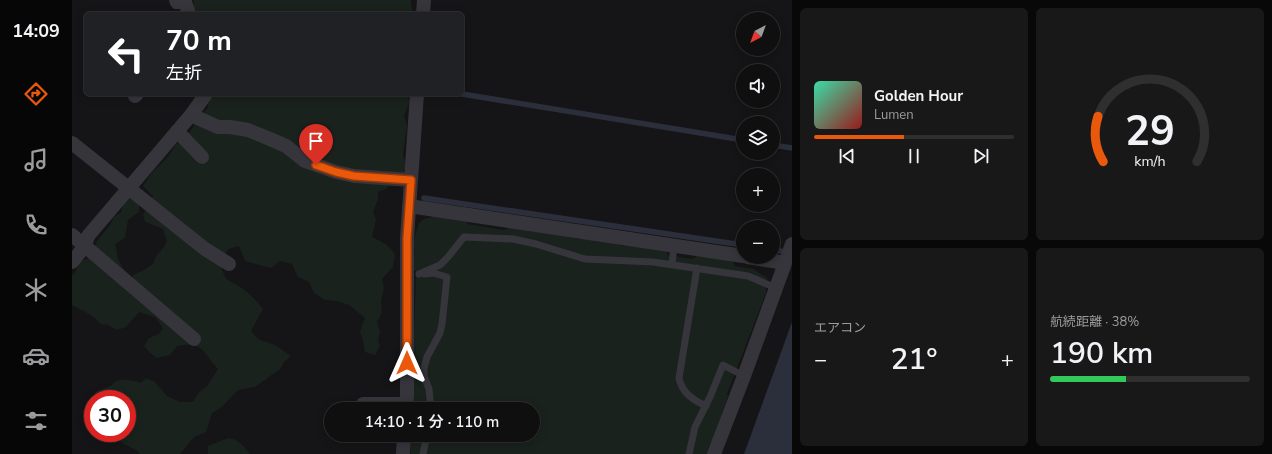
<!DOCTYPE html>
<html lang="ja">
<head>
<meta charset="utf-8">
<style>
	body { margin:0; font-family:"Nunito Sans","Noto Sans JP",sans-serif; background:#191819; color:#f1f3f6; height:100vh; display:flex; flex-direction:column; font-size:15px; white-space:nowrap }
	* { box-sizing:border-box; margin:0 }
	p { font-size:13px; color:#9c9c9f }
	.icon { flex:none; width:22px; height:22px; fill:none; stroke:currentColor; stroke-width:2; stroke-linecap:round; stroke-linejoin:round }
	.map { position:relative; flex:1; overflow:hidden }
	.panel { display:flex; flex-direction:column; gap:8px; padding:8px; background:#090809; width:480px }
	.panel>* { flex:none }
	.banner { position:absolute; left:12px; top:12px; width:380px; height:84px; border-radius:6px; box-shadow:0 2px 10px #0003,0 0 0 1px #302f30; background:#202124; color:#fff; overflow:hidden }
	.needle { width:26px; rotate:221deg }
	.fabs { position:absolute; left:664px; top:12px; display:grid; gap:8px }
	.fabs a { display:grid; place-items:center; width:44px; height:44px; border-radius:50%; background:#100f10; box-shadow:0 2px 10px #0003,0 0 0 1px #302f30; font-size:20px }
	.speed { position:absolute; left:12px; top:390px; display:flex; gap:8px; font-size:20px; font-weight:700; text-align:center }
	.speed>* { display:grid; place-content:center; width:52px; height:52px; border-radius:50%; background:#100f10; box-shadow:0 2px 10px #0003,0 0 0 1px #302f30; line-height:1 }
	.speed .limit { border:6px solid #d22; background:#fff; color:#111 }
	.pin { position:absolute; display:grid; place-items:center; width:34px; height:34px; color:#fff; margin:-41px -17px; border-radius:50% 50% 50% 0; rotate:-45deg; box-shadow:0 0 4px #0007 }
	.pin .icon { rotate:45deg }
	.me { position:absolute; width:44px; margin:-22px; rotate:0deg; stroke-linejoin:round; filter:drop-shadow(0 0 3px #0008) }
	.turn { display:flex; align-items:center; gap:14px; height:84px; padding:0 16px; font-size:18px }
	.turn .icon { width:52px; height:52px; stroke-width:2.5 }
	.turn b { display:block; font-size:28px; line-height:34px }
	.big { font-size:30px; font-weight:600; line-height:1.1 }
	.panel .widget { flex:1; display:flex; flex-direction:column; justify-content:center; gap:6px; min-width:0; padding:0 14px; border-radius:6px; background:#191819 }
	.panel .dial { align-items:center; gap:0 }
	.dial svg { height:104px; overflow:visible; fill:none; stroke:#302f30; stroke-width:7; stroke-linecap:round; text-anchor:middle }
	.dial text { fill:#f1f3f6; stroke:none }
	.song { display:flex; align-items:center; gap:12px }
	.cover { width:48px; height:48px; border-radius:6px; background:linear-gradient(135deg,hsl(160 70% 55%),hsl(0 70% 35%)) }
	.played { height:4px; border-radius:2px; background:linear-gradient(90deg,#ea580c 45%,#302f30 45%) }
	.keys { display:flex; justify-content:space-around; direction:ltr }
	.heat { display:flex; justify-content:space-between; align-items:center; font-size:22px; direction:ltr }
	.charge { height:6px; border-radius:3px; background:linear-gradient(90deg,#34c759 38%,#302f30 0) }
	.panel .tiles { flex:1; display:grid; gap:8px; grid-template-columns:repeat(2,1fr) }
	.trip { position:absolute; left:252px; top:402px; width:216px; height:40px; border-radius:20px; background:#100f10; box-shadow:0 2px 10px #0003,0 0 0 1px #302f30; font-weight:600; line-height:40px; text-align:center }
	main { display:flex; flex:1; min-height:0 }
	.dock { display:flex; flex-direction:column; width:72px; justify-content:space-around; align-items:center; background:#060606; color:#9c9c9f }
	.dock .icon { width:28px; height:28px }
	.dock .on { color:#ea580c }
	.dock b { font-size:18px; color:#f1f3f6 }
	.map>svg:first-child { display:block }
	.green { fill:#1a221d }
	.water { fill:#2a2f3b }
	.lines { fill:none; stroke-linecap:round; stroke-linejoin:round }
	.stream { stroke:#2a2f3b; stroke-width:5.5 }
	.service { stroke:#36353c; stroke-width:7 }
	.minor { stroke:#36353c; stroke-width:14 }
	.route-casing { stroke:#983908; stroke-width:10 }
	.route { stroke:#ea580c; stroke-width:7 }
</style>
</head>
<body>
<main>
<nav class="dock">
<b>14:09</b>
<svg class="icon on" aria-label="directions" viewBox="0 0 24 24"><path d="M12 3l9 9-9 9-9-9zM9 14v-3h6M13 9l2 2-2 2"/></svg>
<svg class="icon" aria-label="music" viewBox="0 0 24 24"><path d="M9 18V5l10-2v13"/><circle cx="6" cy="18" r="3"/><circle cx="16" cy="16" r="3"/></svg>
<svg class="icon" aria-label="phone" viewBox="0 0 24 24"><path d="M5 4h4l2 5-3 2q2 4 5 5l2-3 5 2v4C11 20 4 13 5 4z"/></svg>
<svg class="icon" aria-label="climate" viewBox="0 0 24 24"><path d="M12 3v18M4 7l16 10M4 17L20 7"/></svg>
<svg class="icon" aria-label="car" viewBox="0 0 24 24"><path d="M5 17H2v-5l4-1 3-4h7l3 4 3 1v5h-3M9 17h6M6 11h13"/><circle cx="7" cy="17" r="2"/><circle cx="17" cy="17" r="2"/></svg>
<svg class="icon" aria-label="filters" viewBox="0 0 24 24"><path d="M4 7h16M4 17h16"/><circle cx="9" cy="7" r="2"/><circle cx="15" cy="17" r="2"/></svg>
</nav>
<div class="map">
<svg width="720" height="454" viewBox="0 0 720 454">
	<rect width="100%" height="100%" fill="#151416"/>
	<!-- green -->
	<path class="green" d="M 122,0 L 339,0 L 339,3 L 341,14 L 124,14 L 121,10 Z
		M 139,94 L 336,94 L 337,104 L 332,115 L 335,126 L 331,155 L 334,164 L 331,173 L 314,189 L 306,192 L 306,200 L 301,211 L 304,220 L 300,237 C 310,242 318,245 323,255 L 321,267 L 310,279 L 312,288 L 309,301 L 310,312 L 305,322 L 308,332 L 306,340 L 308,346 L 303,355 L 293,352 L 291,341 L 288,331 L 293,318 L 277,305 L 264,301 L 253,300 L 242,293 L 237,282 L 226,277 L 220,264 L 208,261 L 199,268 L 173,261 L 167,246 L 156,249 L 148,265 L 154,279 C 172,288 179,294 191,309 L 179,331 L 186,339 L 203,345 L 219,356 L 212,362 L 208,369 L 183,387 L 166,390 L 150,407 L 140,413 L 134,432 L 122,437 L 108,454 L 68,454 L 64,450 L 50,443 L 44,433 L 55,433 L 55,399 L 21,399 C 24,387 30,391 38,386 C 41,385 40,383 43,382 C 50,377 62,381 69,383 L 74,378 L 83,382 L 95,396 L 108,402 L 121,402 L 127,392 L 135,386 L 146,369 C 130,352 132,341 105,346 L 98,355 L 85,358 L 78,353 L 72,346 L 77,338 L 87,334 L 91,328 L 83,317 L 67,312 L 54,327 L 45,330 L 36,325 L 29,324 L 19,315 L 0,305 L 0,275 L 3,273 L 8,262 L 18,257 L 25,241 L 38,225 L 42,217 L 49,212 L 51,204 L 58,197 L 67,203 L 67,212 L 56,220 L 53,238 L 43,244 L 46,259 L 52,270 L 51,285 L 54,290 L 60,283 L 61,275 L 72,270 L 81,264 C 83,254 91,251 95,241 L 91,229 L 73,222 L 71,215 L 81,196 L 71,186 L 79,174 L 96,157 L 104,144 L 116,134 L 136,107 L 136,99 Z
		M 387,207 L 393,207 L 399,211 L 395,224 L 432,230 L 443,225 L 460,232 L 469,232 L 493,235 L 505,239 L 518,239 L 527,242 L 539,241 L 551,246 L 561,243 L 595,249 L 595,255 L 620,259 L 625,256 L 658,258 L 663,266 L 681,269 L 695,278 L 694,293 L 655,394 L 656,396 L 641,439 L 636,448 L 635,454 L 339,454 L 339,435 L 461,435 L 461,409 L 340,409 L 344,271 L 340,269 L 343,251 L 341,242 L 347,223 L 352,219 L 365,216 Z
		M 156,438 C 167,439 171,446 178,454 L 136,454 L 136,446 Z"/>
	<!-- water -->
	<path class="water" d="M 720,322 L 720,454 L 672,454 Z"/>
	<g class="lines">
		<!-- stream -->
		<path class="stream" d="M 390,94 L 671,140
			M 701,145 L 720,148
			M 352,198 L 671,245
			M 701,250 L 709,251"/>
		<!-- service -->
		<path class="service" d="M 600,264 L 602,246
			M 625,268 L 607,378 C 610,393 621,400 634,406
			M 347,274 L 368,265 L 376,257 L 392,237 L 441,239 L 464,244 L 513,259 L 581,262 L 676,276 L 704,288
			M 353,274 L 361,273 L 375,277 L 370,324 L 368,333 L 355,357 L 352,368 L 352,376 L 357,389 L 359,409
			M 351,454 L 355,435
			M 617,454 L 623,427 L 638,397 L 651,365 L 672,376"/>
		<!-- minor -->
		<path class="minor" d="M 104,0 L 105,2 L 113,2 L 117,14
			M 351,14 L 352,0
			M 63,96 L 65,94
			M 119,115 L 146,127 L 158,127 L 176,130 L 198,139 L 214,146 L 233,161 L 264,172 L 282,176 L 339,180
			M 105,131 L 130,157
			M 0,143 L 133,249 L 157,264
			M 337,206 L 671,256
			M 0,235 L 122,339
			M 675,257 L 713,263
			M 0,262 L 13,246 L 16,236 L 119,115 L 134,94
			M 291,404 L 335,404
			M 334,409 L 335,394 L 335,238 L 345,94
			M 331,454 L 332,435
			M 642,454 L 672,376 L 720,244"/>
	</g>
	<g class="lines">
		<defs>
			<path id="route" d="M 244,165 L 264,172 L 282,176 L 339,180 L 335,238 L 335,363"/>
		</defs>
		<!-- route casing -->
		<use href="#route" class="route-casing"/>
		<!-- route -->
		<use href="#route" class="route"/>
	</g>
</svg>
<div class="fabs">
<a><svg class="needle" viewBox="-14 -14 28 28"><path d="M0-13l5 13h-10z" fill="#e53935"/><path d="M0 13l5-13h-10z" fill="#9c9c9f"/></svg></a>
<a><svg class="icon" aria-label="sound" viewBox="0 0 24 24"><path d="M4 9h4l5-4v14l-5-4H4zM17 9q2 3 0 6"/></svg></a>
<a><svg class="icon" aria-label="layers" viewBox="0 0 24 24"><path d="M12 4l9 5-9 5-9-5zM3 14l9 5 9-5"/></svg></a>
<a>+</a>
<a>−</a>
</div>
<div class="speed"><div class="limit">30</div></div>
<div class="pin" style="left:244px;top:165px;background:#d93025"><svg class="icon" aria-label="arrive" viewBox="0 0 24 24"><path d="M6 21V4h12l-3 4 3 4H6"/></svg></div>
<svg class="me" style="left:335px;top:363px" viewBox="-20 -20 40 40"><path d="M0-17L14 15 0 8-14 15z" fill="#ea580c" stroke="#fff" stroke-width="4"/></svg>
<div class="trip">14:10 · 1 分 · 110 m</div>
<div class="banner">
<div class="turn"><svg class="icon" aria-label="left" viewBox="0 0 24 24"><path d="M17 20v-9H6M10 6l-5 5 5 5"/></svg><div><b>70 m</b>左折</div></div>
</div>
</div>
<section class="panel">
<div class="tiles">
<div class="widget">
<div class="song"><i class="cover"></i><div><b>Golden Hour</b><p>Lumen</p></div></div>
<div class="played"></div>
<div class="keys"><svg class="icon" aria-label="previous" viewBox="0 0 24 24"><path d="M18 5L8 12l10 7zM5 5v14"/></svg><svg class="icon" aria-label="pause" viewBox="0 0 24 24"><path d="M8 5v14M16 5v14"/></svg><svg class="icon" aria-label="next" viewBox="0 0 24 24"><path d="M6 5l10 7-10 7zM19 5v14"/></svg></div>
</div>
<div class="widget dial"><svg viewBox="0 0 100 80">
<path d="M14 69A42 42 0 1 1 86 69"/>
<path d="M14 69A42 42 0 0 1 10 34" stroke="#ea580c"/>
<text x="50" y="56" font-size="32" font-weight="700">29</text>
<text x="50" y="72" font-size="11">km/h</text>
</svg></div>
<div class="widget"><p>エアコン</p>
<div class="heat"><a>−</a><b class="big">21°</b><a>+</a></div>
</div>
<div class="widget"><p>航続距離 · 38%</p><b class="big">190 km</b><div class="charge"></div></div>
</div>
</section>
</main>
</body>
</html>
